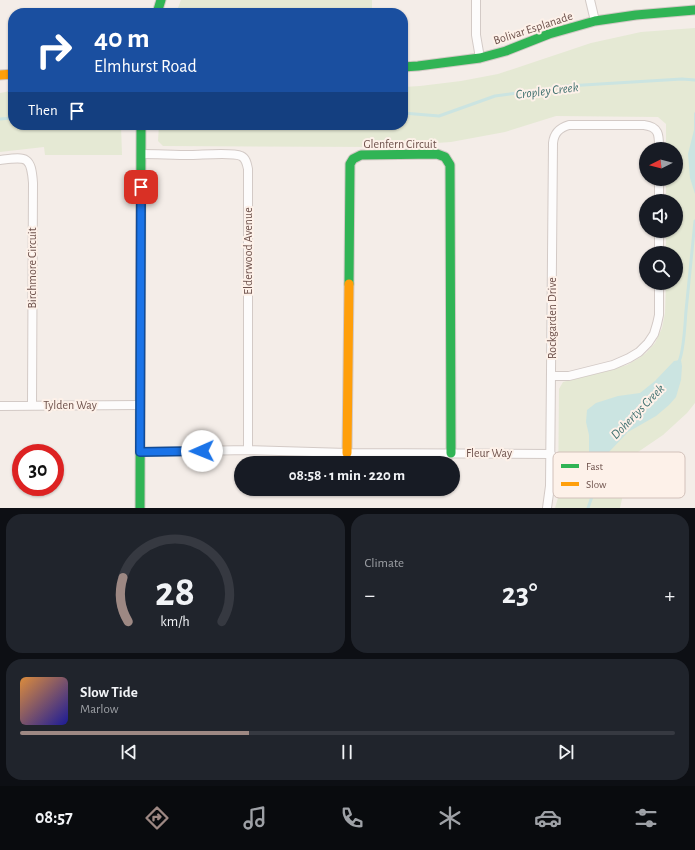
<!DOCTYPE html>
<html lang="en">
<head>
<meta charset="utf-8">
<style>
	body { margin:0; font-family:"Alegreya Sans",sans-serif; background:#20242c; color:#f1f3f6; height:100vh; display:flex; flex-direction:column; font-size:15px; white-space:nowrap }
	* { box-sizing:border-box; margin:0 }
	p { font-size:13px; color:#9ea1a6 }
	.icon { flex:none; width:22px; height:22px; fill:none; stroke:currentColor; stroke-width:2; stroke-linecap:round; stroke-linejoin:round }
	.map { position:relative; height:508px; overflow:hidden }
	.drawer { display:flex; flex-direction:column; gap:6px; padding:6px; background:#0d0f14; flex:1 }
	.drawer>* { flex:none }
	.banner { position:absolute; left:8px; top:8px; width:400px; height:122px; border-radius:16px; box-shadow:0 1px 3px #0004; background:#1a4fa0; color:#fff; overflow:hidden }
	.needle { width:26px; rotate:264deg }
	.tools { position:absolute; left:639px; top:142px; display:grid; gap:8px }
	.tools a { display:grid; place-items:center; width:44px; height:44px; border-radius:50%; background:#171b24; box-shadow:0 1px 3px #0004; font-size:20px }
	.speed { position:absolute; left:12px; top:444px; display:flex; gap:8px; font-size:20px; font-weight:700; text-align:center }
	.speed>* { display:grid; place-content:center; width:52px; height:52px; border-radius:50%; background:#171b24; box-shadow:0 1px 3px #0004; line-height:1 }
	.speed .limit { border:6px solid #d22; background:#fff; color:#111 }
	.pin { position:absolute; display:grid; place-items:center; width:34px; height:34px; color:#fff; margin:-17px; border-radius:8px; box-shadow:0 2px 6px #0006 }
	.me { position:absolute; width:44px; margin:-22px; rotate:269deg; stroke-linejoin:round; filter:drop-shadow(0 0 3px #0008) }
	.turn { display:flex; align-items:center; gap:14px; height:84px; padding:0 20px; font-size:18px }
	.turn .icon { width:52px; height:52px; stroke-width:2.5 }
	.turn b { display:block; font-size:28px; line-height:34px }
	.then { display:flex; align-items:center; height:38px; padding:0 20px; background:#0003; gap:8px; font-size:15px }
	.big { font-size:30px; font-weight:700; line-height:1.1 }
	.drawer .widget { flex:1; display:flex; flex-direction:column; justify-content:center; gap:6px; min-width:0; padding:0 14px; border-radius:16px; background:#20242c }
	.drawer .dial { align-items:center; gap:0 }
	.dial svg { height:104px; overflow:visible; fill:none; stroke:#363941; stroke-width:7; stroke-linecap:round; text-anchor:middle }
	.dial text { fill:#f1f3f6; stroke:none }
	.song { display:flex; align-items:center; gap:12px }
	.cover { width:48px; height:48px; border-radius:6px; background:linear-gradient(135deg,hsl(30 70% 55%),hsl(240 70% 35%)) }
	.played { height:4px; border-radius:2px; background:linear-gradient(90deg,#9d8883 35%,#363941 35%) }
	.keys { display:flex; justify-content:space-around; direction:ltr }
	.heat { display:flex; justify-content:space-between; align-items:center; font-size:22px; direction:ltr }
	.drawer .tiles { flex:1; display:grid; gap:6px; grid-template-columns:1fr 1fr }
	.widget:last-child { grid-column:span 2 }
	.trip { position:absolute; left:234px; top:456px; width:226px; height:40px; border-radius:20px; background:#171b24; box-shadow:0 1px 3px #0004; font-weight:700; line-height:40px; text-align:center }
	.dock { display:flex; height:64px; justify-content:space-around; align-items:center; background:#090b0e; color:#9ea1a6 }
	.dock .icon { width:28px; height:28px }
	.dock .on { color:#9d8883 }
	.dock b { font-size:18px; color:#f1f3f6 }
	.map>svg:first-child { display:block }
	.green { fill:#e5e9d4 }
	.water { fill:#cbe4e1 }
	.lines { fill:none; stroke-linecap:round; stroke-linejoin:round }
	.stream { stroke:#cbe4e1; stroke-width:3 }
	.street-casing { stroke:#d3cac6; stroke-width:10 }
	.fast-casing { stroke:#d3c9c5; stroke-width:11 }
	.slow-casing { stroke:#d3c9c5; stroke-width:11 }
	.street { stroke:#fdfcfc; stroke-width:8 }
	.fast { stroke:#30b455; stroke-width:9 }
	.slow { stroke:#ff9f0a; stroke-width:9 }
	.route-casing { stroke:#114b97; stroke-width:10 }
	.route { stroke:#1a73e8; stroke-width:7 }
	.labels { text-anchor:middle; stroke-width:4; stroke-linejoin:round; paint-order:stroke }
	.street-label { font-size:12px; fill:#6e524c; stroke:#fdf1e9 }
	.water-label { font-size:13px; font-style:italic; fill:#427271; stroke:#fdf1e9 }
	.key { fill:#fdf1e9; stroke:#d2c1ba; stroke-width:1 }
	.key-label { font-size:11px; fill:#6e524c }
</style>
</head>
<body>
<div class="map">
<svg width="695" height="508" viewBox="0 0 695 508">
	<rect width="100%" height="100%" fill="#f4ede8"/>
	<!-- green -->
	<path class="green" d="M 181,0 L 372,0 L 372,13 L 176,13 Z
		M 695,28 L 695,403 L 687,413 L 663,435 L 638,452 L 626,481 L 620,508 L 555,508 L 558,498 L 559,389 L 563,382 L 627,365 L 639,358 L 646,353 L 655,343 L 662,328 L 665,313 L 666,283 L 676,283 L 676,253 L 666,253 L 666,231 L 676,231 L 676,201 L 666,201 L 666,179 L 676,179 L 676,149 L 666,149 L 666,124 L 658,117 L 556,116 L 505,132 L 451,142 L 377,147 L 163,146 L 158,141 L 159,125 L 403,125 L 403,87 L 420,86 L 461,81 L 498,74 L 591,43 L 641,32 Z
		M 10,91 L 13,91 L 13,125 L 121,125 L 122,155 L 45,155 L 44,147 L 0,152 L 0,93 Z"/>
	<!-- water -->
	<path class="water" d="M 695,112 L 695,194 L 690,178 L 688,154 L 694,130 L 694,113 Z
		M 681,360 L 682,366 L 681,380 L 676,397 L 669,405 L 656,416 L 628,432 L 608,453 L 605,473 L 598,490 L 593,494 L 589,485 L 589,435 L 586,422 L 587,410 L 596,403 L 618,396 L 640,393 L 655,381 L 674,361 Z"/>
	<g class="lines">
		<!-- stream -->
		<path class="stream" d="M 403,113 L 439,116 L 495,96 L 567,86 L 682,79 L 695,80
			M 0,119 L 13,118
			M 678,363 C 684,355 685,322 686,311 C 689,281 692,251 695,221
			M 588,508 L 594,491"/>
		<defs>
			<path id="street" d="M 476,0 L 476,35 L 480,58
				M 590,0 L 595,21
				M 141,154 C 157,154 174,155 191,155 C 202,155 232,152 241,156 C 246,158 247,164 248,169 L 248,450
				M 0,160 C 26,157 31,155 33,183 L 32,405
				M 659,201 L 659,179
				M 659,253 L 659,231
				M 551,376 L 569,376 L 613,365 L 629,358 L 639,352 L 648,343 L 654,334 L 657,324 L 659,315 L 659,283
				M 0,406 L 140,405
				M 140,452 L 248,450 L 347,453 L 551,454
				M 547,508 L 550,486 L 553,143 C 554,133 559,128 569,125 L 644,125 C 660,127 659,136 659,149"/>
			<path id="fast" d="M 157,13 L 161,0
				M 403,67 L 418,66 L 480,58 L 506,51 L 549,34 L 595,21 L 636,15 L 695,10
				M 349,284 L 350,164 L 353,159 L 361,155 L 437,154 L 445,157 L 450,165 L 451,453
				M 140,508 L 141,125"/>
			<path id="slow" d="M 0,75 L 13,74
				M 347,453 L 349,284"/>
		</defs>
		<!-- street casing -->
		<use href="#street" class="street-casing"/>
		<!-- fast casing -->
		<use href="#fast" class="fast-casing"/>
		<!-- slow casing -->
		<use href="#slow" class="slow-casing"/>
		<!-- street -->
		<use href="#street" class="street"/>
		<!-- fast -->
		<use href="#fast" class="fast"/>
		<!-- slow -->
		<use href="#slow" class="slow"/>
	</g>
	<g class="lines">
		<defs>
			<path id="route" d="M 141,187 L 140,452 L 202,451"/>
		</defs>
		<!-- route casing -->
		<use href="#route" class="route-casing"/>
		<!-- route -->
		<use href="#route" class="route"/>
	</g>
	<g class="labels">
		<!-- street labels -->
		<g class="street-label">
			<text transform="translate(533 28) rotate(-18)" y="4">Bolivar Esplanade</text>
			<text x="400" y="148">Glenfern Circuit</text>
			<text transform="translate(248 251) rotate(-90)" y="4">Elderwood Avenue</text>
			<text transform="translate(32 268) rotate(-90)" y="4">Birchmore Circuit</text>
			<text transform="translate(552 318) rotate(-90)" y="4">Rockgarden Drive</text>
			<text x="70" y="409">Tylden Way</text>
			<text x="489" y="457">Fleur Way</text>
		</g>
		<!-- water labels -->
		<g class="water-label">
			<text transform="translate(547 90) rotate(-7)" y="5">Cropley Creek</text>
			<text transform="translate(637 411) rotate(-46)" y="5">Dohertys Creek</text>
		</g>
	</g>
	<!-- legend -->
	<rect x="553" y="452" width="132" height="46" rx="6" class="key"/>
	<rect x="561" y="464" width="18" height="4" fill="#30b455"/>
	<rect x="561" y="482" width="18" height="4" fill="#ff9f0a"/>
	<g class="key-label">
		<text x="586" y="470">Fast</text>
		<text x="586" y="488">Slow</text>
	</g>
</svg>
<div class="tools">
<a><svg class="needle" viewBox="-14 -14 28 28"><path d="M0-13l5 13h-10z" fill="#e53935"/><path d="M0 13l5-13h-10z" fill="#9ea1a6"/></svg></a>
<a><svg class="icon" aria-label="sound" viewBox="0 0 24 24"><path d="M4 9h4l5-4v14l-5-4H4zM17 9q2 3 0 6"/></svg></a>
<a><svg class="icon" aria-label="search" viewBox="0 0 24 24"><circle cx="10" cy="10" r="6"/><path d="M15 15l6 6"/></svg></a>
</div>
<div class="speed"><div class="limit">30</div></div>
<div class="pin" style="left:141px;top:187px;background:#d93025"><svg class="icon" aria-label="arrive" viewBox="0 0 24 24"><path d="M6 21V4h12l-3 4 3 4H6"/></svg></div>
<svg class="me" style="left:202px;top:451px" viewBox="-20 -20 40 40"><circle r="19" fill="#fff"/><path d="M0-13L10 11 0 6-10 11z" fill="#1a73e8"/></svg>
<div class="trip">08:58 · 1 min · 220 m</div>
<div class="banner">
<div class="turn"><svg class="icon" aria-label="right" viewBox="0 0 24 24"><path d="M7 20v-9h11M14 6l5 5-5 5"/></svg><div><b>40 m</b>Elmhurst Road</div></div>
<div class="then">Then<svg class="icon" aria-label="arrive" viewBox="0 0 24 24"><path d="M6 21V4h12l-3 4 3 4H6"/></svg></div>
</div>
</div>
<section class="drawer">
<div class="tiles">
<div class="widget dial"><svg viewBox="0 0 100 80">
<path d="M14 69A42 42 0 1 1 86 69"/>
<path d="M14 69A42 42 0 0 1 10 35" stroke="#9d8883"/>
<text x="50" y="56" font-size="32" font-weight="700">28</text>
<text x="50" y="72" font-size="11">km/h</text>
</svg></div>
<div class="widget"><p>Climate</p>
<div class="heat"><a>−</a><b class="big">23°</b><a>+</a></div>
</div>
<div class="widget">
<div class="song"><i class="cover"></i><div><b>Slow Tide</b><p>Marlow</p></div></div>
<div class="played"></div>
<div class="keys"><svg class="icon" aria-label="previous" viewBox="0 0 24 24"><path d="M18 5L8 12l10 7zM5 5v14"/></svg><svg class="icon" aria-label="pause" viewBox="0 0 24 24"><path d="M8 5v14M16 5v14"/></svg><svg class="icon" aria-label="next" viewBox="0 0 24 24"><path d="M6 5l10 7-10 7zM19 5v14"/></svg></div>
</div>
</div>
</section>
<nav class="dock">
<b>08:57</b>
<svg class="icon on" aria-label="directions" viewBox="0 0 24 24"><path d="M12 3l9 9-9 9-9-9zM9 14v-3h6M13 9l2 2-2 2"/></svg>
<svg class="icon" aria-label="music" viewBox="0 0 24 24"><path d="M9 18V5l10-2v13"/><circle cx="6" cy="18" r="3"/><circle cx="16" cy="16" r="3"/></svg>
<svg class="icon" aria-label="phone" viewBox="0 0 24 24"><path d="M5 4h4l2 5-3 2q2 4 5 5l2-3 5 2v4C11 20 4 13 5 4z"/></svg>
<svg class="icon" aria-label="climate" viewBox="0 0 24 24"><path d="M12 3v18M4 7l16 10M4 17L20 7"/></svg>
<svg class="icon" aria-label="car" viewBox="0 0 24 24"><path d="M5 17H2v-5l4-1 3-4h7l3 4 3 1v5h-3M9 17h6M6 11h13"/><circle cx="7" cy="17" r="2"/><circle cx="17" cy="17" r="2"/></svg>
<svg class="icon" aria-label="filters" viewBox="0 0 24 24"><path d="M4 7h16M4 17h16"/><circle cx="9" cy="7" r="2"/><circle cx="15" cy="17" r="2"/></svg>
</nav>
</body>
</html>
